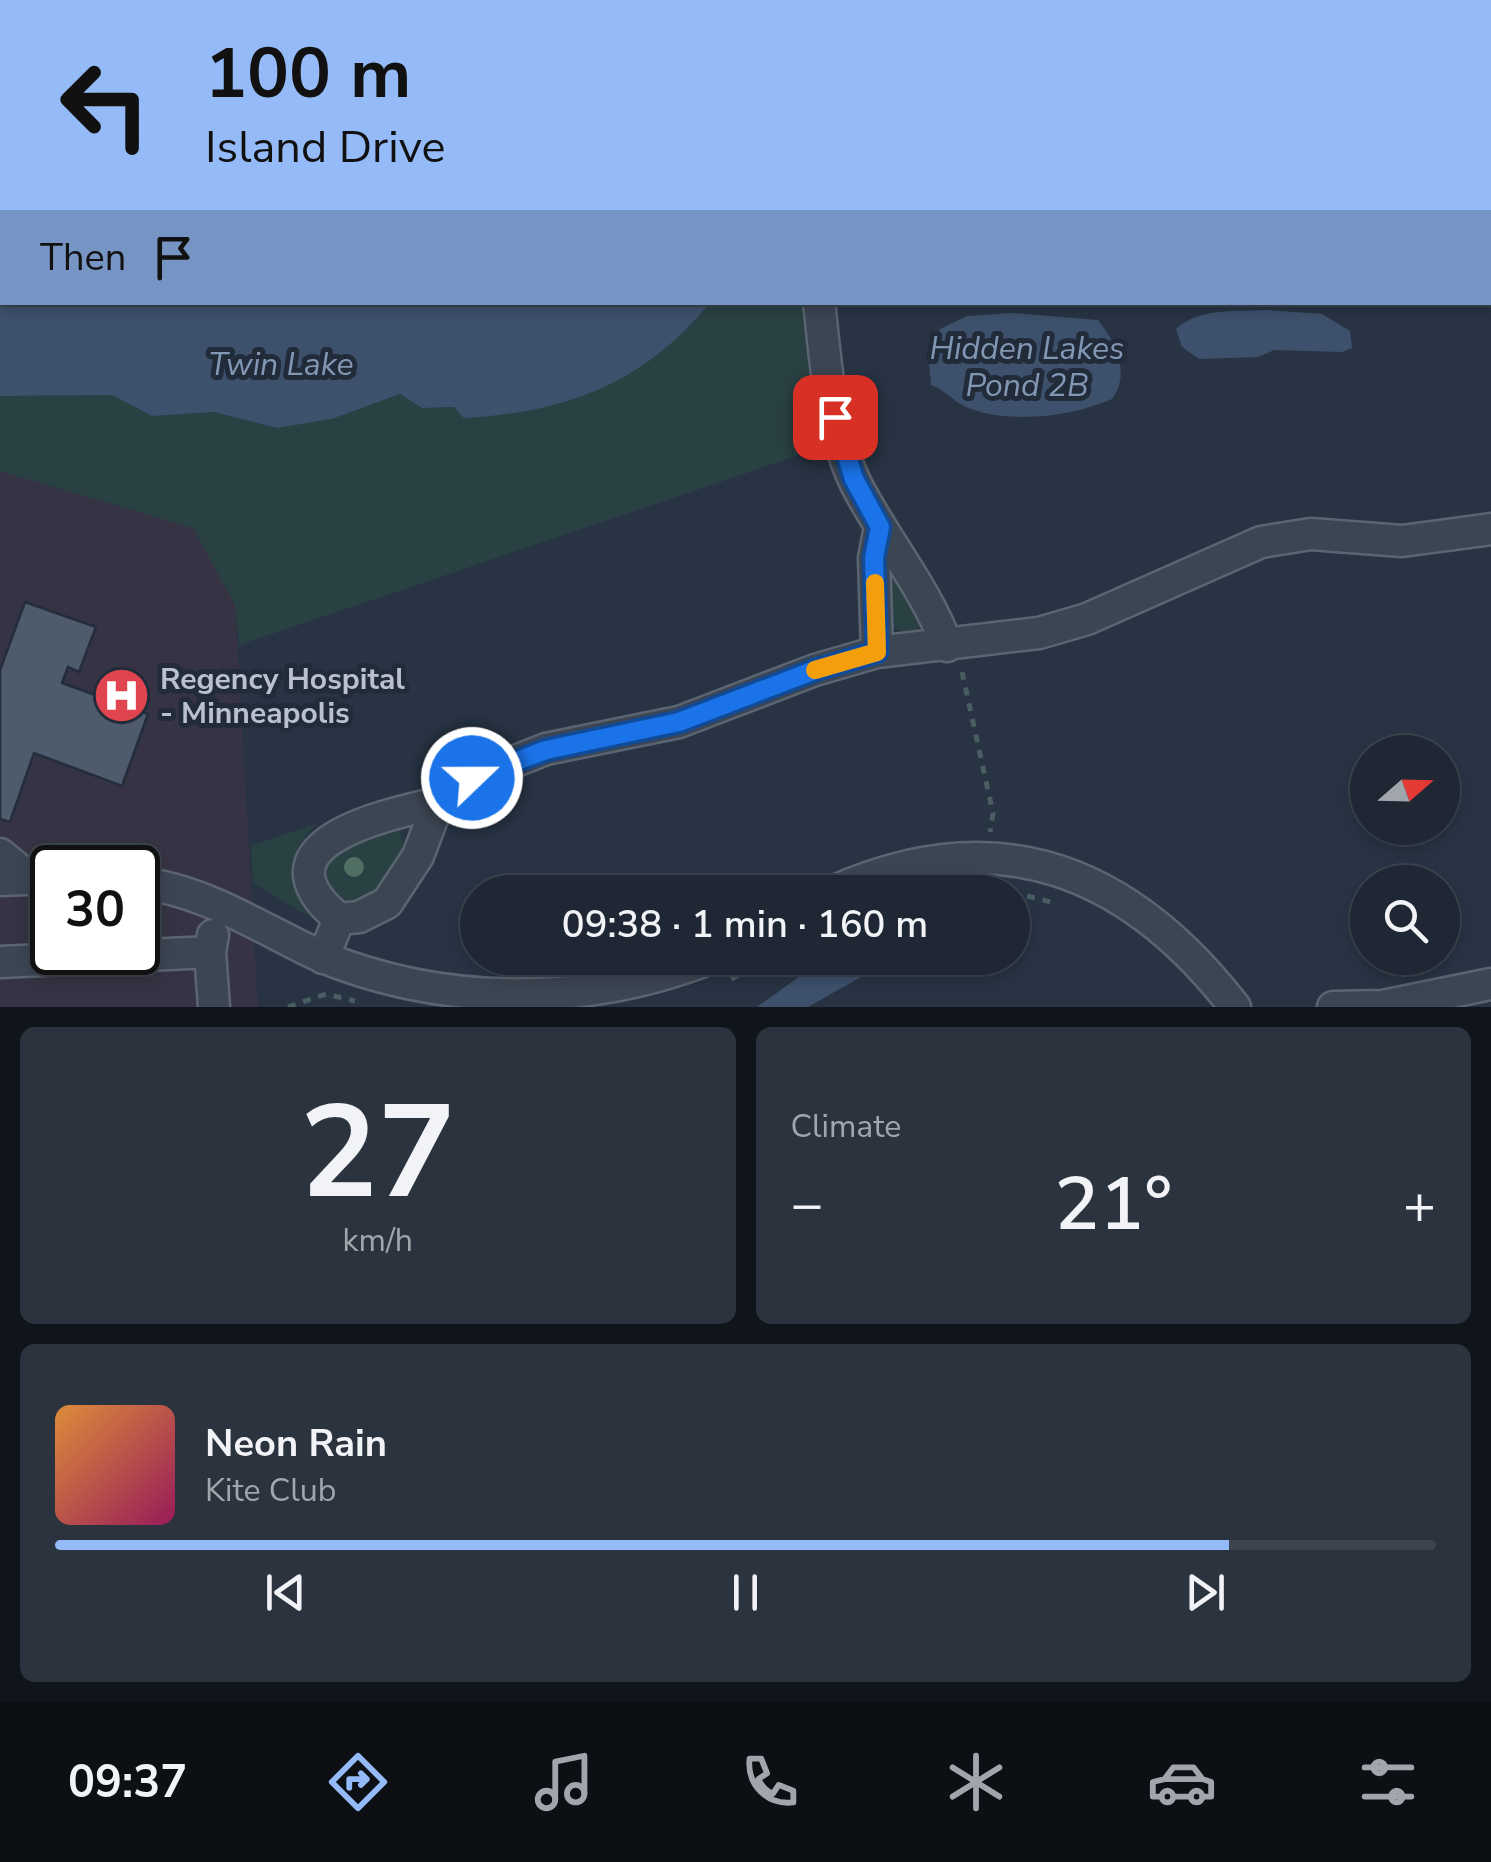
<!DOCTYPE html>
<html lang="en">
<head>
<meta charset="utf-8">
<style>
	body { margin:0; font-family:"Nunito Sans",sans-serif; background:#2b333f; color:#f1f3f6; height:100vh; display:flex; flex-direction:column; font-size:38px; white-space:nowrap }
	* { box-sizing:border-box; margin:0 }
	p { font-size:32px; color:#a1a5ac }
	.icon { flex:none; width:55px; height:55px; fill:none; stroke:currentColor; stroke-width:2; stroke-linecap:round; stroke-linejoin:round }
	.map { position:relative; height:1007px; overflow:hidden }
	.details { display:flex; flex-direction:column; gap:20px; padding:20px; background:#10151c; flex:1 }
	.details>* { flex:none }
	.banner { position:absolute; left:0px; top:0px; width:1492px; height:305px; box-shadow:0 5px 15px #0003,0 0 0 2px #3c444e; background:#94bbf7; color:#111; overflow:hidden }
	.needle { width:65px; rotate:70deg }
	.fabs { position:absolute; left:1350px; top:735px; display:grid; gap:20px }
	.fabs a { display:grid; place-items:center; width:110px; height:110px; border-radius:50%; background:#1e2733; box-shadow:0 5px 15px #0003,0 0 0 2px #3c444e; font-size:50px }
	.speed { position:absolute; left:30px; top:845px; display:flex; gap:20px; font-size:50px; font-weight:700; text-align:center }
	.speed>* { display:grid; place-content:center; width:130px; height:130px; border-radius:50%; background:#1e2733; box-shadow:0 5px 15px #0003,0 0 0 2px #3c444e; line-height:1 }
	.speed .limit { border:5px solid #111; border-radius:15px; background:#fff; color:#111 }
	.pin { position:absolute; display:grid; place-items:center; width:85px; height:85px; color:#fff; margin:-42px; border-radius:20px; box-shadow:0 5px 15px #0006 }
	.me { position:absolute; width:110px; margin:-55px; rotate:68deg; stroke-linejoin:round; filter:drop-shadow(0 0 8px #0008) }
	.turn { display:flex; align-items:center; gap:35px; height:210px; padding:0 40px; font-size:45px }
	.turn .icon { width:130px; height:130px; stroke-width:2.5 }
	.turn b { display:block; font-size:70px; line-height:85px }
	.then { display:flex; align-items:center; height:95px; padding:0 40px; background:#0003; gap:20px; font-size:38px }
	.big { font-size:75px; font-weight:600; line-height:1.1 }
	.details .card { flex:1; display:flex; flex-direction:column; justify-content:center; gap:15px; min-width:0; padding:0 35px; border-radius:15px; background:#2b333f }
	.details .dial { align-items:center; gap:0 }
	.dial b { font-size:130px; line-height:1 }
	.song { display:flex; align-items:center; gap:30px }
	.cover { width:120px; height:120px; border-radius:15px; background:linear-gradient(135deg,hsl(30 70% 55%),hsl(330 70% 35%)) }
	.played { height:10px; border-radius:5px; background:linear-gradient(90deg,#94bbf7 85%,#3c444e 85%) }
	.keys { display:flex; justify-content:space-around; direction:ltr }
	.heat { display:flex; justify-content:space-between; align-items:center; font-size:55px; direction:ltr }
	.details .tiles { flex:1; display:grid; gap:20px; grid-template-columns:1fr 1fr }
	.card:last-child { grid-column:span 2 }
	.trip { position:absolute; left:460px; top:875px; width:570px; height:100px; border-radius:50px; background:#1e2733; box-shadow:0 5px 15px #0003,0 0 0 2px #3c444e; font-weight:600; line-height:100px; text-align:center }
	.tab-bar { display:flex; height:160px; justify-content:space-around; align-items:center; background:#0c1014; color:#a1a5ac }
	.tab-bar .icon { width:70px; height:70px }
	.tab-bar .current { color:#94bbf7 }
	.tab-bar b { font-size:45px; color:#f1f3f6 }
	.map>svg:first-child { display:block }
	.medical { fill:#363444; fill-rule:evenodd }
	.green { fill:#2a4144 }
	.water { fill:#3e516c }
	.building { fill:#4e5b6c; stroke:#232d3b; stroke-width:2.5 }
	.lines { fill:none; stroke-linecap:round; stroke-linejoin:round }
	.minor-casing { stroke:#5b6471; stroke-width:35 }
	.path { stroke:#485e61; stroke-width:5; stroke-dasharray:8 8; stroke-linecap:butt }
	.minor { stroke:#3c4653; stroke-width:30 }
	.tree { fill:#506e62 }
	.route-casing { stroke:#114b97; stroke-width:25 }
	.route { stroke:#1a73e8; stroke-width:18 }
	.slow { stroke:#f59e0b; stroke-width:18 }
	.labels { text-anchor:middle; stroke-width:10; stroke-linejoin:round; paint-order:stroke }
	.poi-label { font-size:30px; font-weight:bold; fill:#bac1cd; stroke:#212b39; text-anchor:start }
	.water-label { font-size:32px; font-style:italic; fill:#8297b3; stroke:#212b39 }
</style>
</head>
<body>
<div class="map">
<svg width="1491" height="1007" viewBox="0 0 1491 1007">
	<rect width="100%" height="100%" fill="#283444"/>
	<!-- medical -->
	<path class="medical" d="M 0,471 L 194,528 L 235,605 L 258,1007 L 0,1007 ZM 52,868 L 138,868 L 138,952 L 52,952 Z"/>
	<!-- green -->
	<path class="green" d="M 710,303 L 807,303 L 829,445 L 239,645 L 235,605 L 193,528 L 0,471 L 0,396 L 112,395 L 152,416 L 214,412 L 277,428 L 332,419 L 400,394 L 422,408 L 454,407 L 695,321 Z
		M 885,562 L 890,563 L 921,624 L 916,630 L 901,632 L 888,622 Z
		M 316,824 C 286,854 286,886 312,918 L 253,883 L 251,846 Z
		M 393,827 L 399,829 L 404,844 C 388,869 377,903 342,901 L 325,883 C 324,841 359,840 393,827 Z"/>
	<!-- water -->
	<path class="water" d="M 0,0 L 765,0 L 2,2 L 2,302 L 710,303 C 643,384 567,412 464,418 L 454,407 L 422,408 L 400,394 L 332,419 L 277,428 L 214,412 L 152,416 L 112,395 L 0,396 Z
		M 1267,310 L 1322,314 L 1350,331 L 1352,348 L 1342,352 L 1274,350 L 1258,357 L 1199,359 L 1182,347 L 1176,329 C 1200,307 1237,312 1267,310 Z
		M 1012,313 L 1098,320 C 1116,343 1131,373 1112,399 C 1072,417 1005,425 964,406 C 952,400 945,390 931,385 L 929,361 L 940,329 L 967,316 Z
		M 838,958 L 872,961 L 861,977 L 808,1007 L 757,1007 L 807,971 Z"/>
	<!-- building -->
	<path class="building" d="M 25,602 L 96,627 L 79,672 L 68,667 L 62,683 L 148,714 L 122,786 L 34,753 L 10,822 L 0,819 L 0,670 Z"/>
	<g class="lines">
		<defs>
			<path id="minor" d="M 815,0 L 815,2
				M 819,302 C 826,362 829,429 856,484 C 884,539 926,588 947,646
				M 877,652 L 874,558 L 880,527
				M 0,854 L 27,876
				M 0,880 L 52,878
				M 138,883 C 203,889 262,929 320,956 C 444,1007 588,1007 711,958
				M 832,892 C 997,818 1128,869 1235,1007
				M 339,919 C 249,844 384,815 438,803
				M 213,935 L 210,952 L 214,1007
				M 323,958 L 339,919 L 359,917 L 387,903 L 418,856 L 438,803 L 473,778 L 546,749 L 679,722 L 815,670 L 877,652 L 1039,633 L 1087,619 L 1261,542 L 1311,534 L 1402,541 L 1491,529
				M 0,962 L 210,952
				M 1333,1007 L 1383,1006 L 1491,984"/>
		</defs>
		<!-- minor casing -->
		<use href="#minor" class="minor-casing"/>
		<!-- path -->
		<path class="path" d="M 962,672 L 993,813 L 990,832
			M 988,890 L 1004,892
			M 1027,896 L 1051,902
			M 731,979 L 773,958
			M 288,1007 L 326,994 L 355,1001"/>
		<!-- minor -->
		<use href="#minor" class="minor"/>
	</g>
	<!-- trees -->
	<circle class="tree" cx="354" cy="867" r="10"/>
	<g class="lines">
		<defs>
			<path id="route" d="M 472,778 L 546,750 L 679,722 L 815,670 L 877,652 L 874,558 L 880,527 L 854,479 L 835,417"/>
		</defs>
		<!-- route casing -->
		<use href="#route" class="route-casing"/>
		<!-- route -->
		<use href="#route" class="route"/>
		<!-- slow -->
		<path class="slow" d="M 815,670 L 877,652 L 875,583"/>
	</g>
	<!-- icons -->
	<defs>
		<symbol id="hospital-disc" viewBox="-11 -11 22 22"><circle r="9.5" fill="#e0444e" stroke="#212b39"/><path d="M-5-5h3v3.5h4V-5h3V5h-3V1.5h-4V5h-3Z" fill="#fff"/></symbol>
	</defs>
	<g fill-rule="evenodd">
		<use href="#hospital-disc" x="90" y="664" width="63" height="63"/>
	</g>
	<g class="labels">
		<!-- poi labels -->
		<g class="poi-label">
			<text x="160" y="689">Regency Hospital<tspan x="160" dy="34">- Minneapolis</tspan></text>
		</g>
		<!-- water labels -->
		<g class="water-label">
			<text x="1027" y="359">Hidden Lakes<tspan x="1027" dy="37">Pond 2B</tspan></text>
			<text x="281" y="375">Twin Lake</text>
		</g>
	</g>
</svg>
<div class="fabs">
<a><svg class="needle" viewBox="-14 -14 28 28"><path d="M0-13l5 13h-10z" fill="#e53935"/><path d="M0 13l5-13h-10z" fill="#a1a5ac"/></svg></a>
<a><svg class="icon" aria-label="search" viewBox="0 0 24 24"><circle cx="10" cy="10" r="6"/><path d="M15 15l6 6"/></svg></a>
</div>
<div class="speed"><div class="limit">30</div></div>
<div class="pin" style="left:835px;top:417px;background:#d93025"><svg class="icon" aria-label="arrive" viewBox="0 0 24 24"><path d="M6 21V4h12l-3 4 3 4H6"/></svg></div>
<svg class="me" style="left:472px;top:778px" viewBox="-20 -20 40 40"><circle r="17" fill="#1a73e8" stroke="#fff" stroke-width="3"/><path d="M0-11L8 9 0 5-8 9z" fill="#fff"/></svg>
<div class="trip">09:38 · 1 min · 160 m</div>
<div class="banner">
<div class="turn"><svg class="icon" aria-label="left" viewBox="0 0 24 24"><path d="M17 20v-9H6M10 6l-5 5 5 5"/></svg><div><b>100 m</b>Island Drive</div></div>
<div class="then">Then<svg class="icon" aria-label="arrive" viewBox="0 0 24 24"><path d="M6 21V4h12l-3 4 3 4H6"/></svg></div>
</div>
</div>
<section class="details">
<div class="tiles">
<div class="card dial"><b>27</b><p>km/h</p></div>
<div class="card"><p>Climate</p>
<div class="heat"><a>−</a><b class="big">21°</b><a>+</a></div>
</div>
<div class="card">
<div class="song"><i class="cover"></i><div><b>Neon Rain</b><p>Kite Club</p></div></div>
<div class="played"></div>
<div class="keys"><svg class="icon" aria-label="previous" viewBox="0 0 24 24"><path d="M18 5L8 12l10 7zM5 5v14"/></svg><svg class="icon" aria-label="pause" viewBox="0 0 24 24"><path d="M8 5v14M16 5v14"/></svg><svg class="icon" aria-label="next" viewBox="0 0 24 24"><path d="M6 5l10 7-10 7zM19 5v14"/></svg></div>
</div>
</div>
</section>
<nav class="tab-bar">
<b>09:37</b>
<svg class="icon current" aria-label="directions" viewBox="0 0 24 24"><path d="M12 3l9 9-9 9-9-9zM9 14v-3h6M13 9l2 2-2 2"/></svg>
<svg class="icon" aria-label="music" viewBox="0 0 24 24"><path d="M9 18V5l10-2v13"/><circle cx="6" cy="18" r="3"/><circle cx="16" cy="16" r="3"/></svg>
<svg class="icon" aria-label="phone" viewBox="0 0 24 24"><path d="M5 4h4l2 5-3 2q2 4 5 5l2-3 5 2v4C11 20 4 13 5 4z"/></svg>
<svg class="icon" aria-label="climate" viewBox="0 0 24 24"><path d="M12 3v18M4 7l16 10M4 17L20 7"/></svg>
<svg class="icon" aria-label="car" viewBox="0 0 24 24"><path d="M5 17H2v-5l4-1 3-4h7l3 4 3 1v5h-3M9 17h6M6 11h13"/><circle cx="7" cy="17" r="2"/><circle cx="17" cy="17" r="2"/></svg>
<svg class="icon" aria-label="filters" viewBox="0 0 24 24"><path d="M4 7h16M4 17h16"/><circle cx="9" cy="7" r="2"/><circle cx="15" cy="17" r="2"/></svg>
</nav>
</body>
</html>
